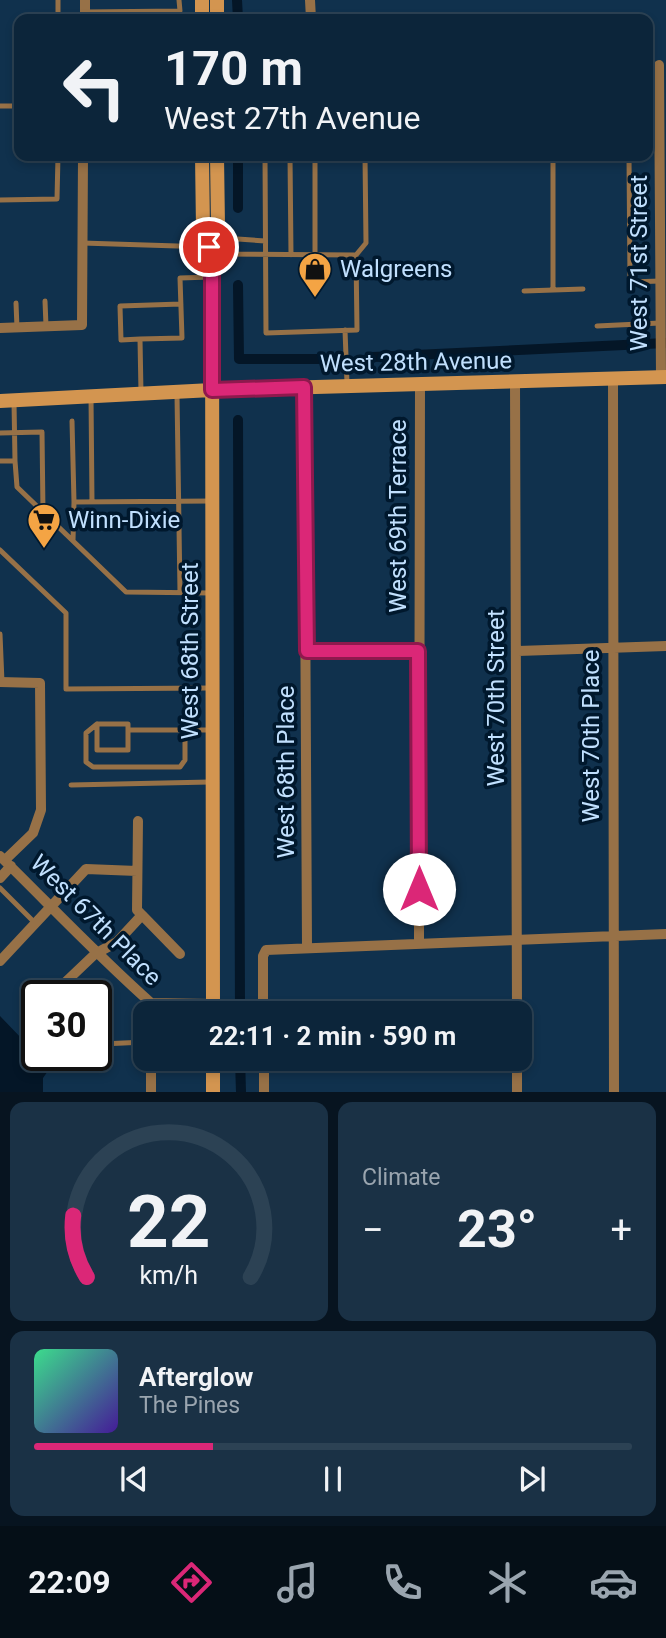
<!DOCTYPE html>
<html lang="en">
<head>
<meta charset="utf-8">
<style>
	body { margin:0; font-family:Roboto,sans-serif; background:#1a3145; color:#f1f3f6; height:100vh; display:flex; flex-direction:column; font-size:26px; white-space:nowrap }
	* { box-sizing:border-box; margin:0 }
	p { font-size:23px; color:#9aa5af }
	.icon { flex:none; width:38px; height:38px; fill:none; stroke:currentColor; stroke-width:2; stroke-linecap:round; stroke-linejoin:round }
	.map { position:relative; height:1092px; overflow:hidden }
	.side { display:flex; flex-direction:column; gap:10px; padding:10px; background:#071420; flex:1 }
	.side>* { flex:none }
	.hud { position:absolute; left:14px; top:14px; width:639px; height:147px; border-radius:14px; box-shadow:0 4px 10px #0003,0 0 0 2px #2c4254; background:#0c253a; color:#f1f3f6; overflow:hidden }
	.speed { position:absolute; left:21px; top:980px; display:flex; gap:14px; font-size:35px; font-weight:700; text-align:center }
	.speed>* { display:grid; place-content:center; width:91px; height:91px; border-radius:50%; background:#0c253a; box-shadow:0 4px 10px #0003,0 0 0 2px #2c4254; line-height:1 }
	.speed .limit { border:4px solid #111; border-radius:10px; background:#fff; color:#111 }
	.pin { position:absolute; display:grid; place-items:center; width:60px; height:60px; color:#fff; margin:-30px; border:4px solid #fff; border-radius:50%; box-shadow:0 2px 7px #0007 }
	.me { position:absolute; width:77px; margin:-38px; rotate:0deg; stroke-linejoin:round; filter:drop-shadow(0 0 5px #0008) }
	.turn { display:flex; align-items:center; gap:24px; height:147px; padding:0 35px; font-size:32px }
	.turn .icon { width:91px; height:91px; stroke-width:2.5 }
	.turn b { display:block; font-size:49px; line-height:60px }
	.big { font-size:52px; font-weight:700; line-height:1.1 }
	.side .widget { flex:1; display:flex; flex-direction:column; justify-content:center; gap:10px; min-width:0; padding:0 24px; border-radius:14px; background:#1a3145 }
	.side .dial { align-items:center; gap:0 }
	.dial svg { height:182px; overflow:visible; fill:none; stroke:#2c4254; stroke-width:7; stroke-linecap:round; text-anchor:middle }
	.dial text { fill:#f1f3f6; stroke:none }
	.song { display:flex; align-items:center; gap:21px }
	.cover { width:84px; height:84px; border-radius:10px; background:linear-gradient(135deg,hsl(150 70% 55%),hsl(260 70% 35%)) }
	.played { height:7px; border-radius:4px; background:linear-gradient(90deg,#db2777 30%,#2c4254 30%) }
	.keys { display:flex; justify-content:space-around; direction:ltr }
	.heat { display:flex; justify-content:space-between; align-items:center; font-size:38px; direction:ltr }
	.side .tiles { flex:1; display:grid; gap:10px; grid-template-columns:1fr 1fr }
	.widget:last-child { grid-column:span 2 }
	.trip { position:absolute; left:133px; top:1001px; width:399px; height:70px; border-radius:14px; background:#0c253a; box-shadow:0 4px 10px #0003,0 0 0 2px #2c4254; font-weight:700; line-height:70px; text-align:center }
	.tabs { display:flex; height:112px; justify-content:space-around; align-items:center; background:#050f17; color:#9aa5af }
	.tabs .icon { width:49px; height:49px }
	.tabs .active { color:#db2777 }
	.tabs b { font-size:32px; color:#f1f3f6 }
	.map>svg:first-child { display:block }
	.water { fill:#041627 }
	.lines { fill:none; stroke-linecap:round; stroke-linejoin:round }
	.canal { stroke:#041627; stroke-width:10 }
	.lane { stroke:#977147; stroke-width:5 }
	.street { stroke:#977147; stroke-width:10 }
	.secondary { stroke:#d39550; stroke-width:14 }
	.route-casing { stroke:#8e194d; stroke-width:18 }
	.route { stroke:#db2777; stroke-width:12 }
	.labels { text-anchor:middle; stroke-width:7; stroke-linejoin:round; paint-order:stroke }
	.street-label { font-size:24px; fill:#c1e0fe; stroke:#00182d }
	.poi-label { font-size:24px; fill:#c1e0fe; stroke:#00182d; text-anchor:start }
</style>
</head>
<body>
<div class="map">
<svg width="666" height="1092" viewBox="0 0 666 1092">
	<rect width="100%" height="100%" fill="#10314d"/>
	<!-- water -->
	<path class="water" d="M 0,1016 L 50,1068 L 43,1078 L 43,1092 L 0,1092 Z"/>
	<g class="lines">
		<!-- canal -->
		<path class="canal" d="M 237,0 L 238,19
			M 238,156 L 238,208
			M 238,285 L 239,359 L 330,359
			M 373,357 L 666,343
			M 238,420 L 240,1013
			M 240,1059 L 241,1092"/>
		<!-- lane -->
		<path class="lane" d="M 58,0 L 58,19
			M 85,12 L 180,11 L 179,0
			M 0,106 L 19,106
			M 648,125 L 660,126
			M 265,156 L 266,333 L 357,330 L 356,255 L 366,243 L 365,156
			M 290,156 L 291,255
			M 315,156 L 315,255
			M 629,156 L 630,282 L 660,281
			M 0,200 L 57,199 L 58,156
			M 82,243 L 209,247 L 224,254 L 356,255
			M 214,244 L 223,238 L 265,241
			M 553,290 L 553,156
			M 524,291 L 583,289
			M 45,301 L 46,326
			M 16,303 L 17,328
			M 597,326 L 660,323
			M 345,330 L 347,383
			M 140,339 L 121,340 L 120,306 L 181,304
			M 141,393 L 140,339 L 182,338 L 180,278 L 210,277
			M 177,395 L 180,592
			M 91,397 L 92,502
			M 72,421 L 74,502
			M 0,433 L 42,432 L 43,512
			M 0,461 L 15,461 L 14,402
			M 15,461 L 17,487 L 126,592 L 211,593
			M 73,541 L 74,502 L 212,501
			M 0,550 L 66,613 L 66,689 L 210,688
			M 0,634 L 2,682
			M 97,724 L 86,733 L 86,762 L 93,767 L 180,767 L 185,760 L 185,730
			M 128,730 L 128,724 L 97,724 L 97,750 L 128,750 L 128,730 L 210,730
			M 71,785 L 210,782
			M 0,888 L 35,923
			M 102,1044 L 145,1042"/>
		<!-- street -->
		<path class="street" d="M 85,0 L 85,19
			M 310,0 L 311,19
			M 659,65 L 661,377
			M 0,328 L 82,325 L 83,156
			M 613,380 L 614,1092
			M 515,382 L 517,1013
			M 304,387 L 307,947
			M 307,651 L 418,651
			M 518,651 L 666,646
			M 0,682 L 40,683 L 41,810 L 33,833 L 5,860
			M 0,856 C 50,905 98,956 151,1003 L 151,1013
			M 0,878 L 11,866
			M 142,915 L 180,954
			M 419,942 L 420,385
			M 0,961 L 86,869 L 137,871
			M 53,994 L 95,954 L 117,942 L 142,915 L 137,910 L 138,821
			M 151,1003 L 213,1004
			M 263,1013 L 263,956 L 266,950 L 666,934
			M 151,1059 L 151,1092
			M 264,1059 L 264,1092
			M 517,1059 L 517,1092"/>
		<!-- secondary -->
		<path class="secondary" d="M 202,19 L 202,0
			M 217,19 L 217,0
			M 202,156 L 203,229 L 209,247 L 212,277 L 213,1013
			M 209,247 L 218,226 L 217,156
			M 0,401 L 212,390 L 666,377
			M 213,1059 L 213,1092"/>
	</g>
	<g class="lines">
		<defs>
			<path id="route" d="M 209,247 L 212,277 L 212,390 L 304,387 L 307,651 L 418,651 L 419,889"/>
		</defs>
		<!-- route casing -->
		<use href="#route" class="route-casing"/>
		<!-- route -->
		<use href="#route" class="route"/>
	</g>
	<!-- icons -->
	<defs>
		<symbol id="shop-pin" viewBox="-11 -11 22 30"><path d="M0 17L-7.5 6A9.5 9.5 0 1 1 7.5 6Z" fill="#f4a444" stroke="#00182d"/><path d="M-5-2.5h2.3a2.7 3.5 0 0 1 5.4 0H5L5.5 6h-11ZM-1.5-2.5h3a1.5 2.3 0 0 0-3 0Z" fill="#111"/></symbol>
		<symbol id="supermarket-pin" viewBox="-11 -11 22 30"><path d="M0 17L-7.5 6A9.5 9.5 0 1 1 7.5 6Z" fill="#f4a444" stroke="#00182d"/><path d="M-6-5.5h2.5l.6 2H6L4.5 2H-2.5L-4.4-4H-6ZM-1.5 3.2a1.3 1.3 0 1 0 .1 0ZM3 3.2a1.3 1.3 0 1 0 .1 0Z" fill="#111"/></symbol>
	</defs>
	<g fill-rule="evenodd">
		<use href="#shop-pin" x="296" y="250" width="38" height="52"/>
		<use href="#supermarket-pin" x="25" y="501" width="38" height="52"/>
	</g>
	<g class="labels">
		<!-- street labels -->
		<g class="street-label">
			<text transform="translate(639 263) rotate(-90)" y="8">West 71st Street</text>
			<text transform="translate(416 362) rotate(-1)" y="8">West 28th Avenue</text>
			<text transform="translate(398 516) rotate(-90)" y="8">West 69th Terrace</text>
			<text transform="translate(190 651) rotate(-90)" y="8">West 68th Street</text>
			<text transform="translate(496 698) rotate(-90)" y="8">West 70th Street</text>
			<text transform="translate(591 736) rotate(-90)" y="8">West 70th Place</text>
			<text transform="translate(286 772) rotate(-90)" y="8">West 68th Place</text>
			<text transform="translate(96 920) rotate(45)" y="8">West 67th Place</text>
		</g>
		<!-- poi labels -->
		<g class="poi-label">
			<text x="340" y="277">Walgreens</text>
			<text x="68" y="528">Winn-Dixie</text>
		</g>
	</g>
</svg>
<div class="speed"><div class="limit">30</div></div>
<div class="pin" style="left:209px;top:247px;background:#d93025"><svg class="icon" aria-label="arrive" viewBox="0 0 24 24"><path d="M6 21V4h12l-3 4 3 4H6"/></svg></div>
<svg class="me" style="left:419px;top:889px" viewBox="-20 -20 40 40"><circle r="19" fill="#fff"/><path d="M0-13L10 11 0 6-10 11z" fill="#db2777"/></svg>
<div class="trip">22:11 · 2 min · 590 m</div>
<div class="hud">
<div class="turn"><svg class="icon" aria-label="left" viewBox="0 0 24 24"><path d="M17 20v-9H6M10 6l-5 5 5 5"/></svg><div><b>170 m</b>West 27th Avenue</div></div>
</div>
</div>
<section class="side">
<div class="tiles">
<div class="widget dial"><svg viewBox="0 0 100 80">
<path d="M14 69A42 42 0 1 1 86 69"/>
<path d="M14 69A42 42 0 0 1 8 42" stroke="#db2777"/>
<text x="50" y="56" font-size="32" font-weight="700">22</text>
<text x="50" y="72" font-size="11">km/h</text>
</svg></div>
<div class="widget"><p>Climate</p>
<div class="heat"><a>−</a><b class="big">23°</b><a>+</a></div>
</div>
<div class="widget">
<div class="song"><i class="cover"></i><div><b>Afterglow</b><p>The Pines</p></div></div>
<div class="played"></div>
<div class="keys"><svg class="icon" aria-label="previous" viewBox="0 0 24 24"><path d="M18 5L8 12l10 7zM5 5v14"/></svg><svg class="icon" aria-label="pause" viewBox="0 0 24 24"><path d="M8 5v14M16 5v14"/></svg><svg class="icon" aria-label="next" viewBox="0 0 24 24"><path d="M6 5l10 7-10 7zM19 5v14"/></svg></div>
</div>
</div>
</section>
<nav class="tabs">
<b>22:09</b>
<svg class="icon active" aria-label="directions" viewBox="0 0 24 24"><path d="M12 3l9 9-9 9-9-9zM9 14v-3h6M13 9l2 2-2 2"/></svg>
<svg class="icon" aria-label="music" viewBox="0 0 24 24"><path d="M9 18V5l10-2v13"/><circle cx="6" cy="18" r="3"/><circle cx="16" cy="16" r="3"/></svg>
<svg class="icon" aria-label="phone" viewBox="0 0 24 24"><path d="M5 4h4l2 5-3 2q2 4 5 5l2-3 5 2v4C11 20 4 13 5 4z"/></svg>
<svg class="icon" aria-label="climate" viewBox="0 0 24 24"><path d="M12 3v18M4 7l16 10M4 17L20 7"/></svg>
<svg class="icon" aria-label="car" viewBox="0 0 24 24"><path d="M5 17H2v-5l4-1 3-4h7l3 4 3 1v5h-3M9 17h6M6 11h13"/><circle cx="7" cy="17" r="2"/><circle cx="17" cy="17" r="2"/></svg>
</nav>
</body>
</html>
